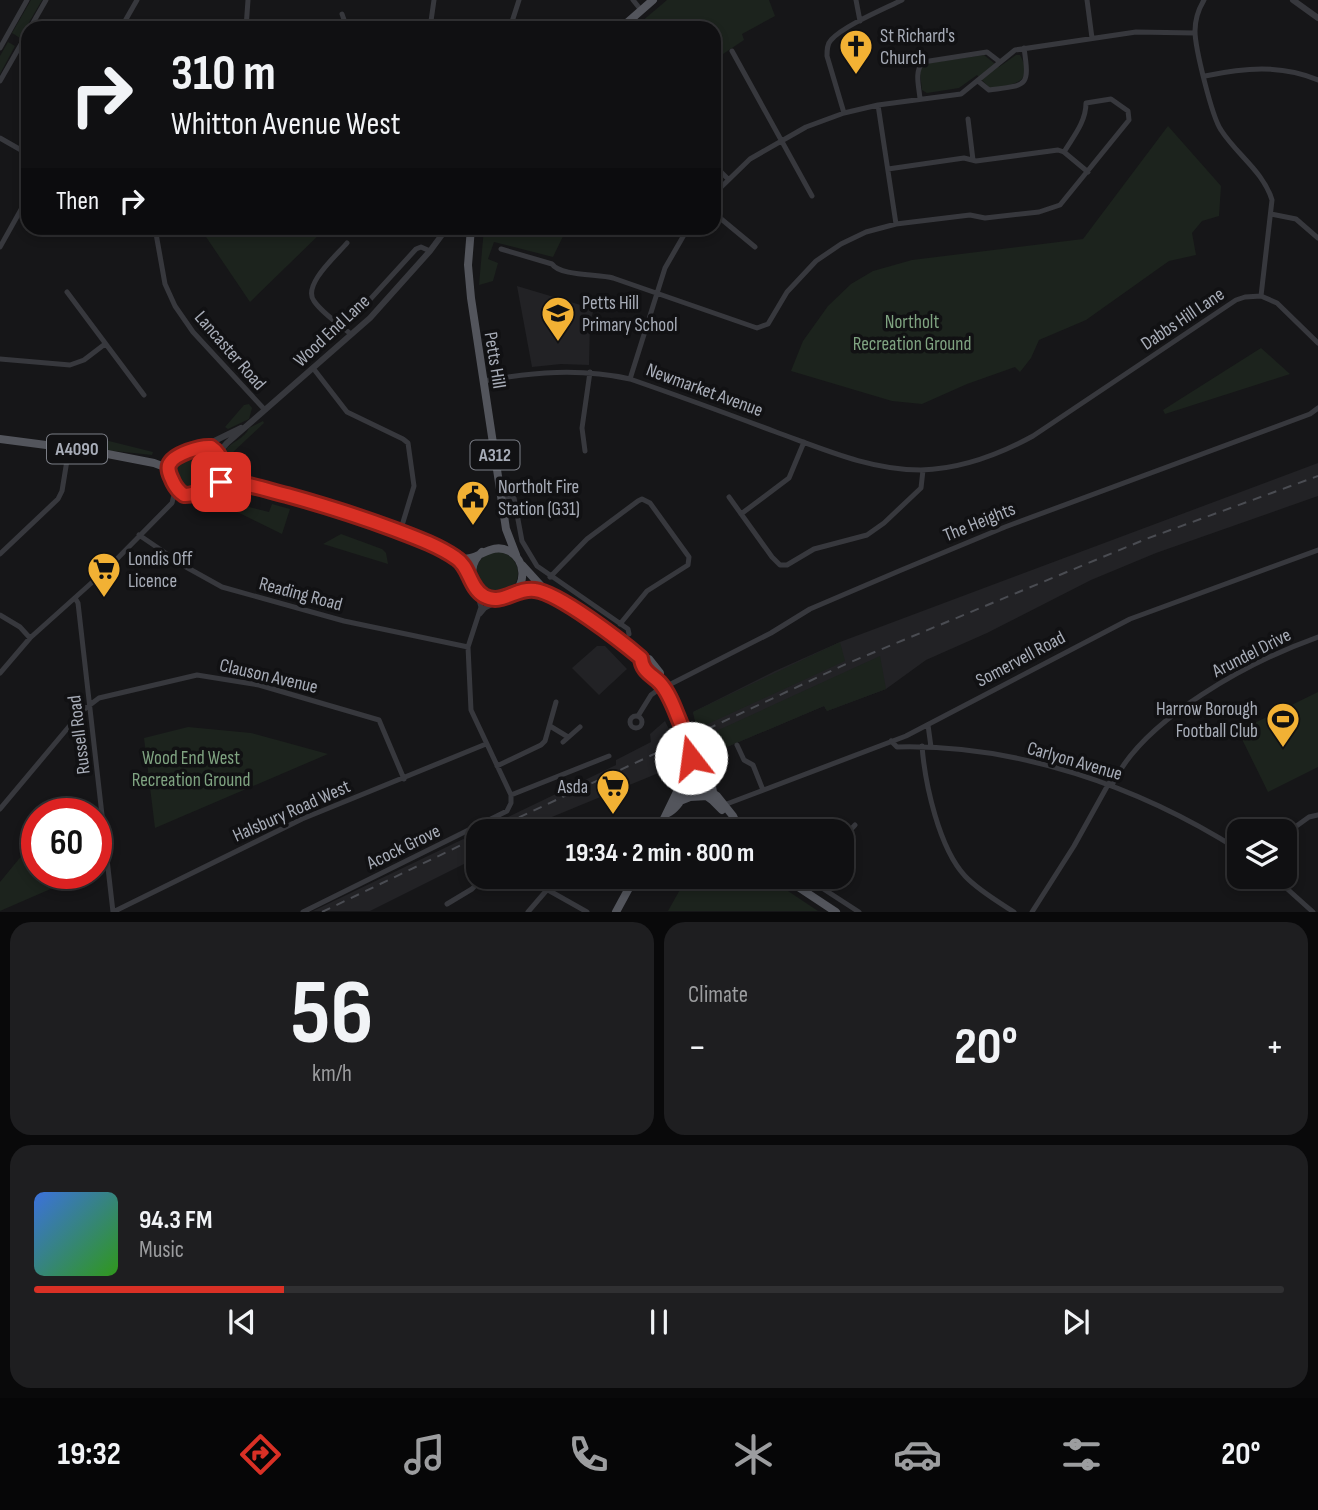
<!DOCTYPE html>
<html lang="en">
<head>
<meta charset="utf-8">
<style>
	body { margin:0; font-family:"Sofia Sans Condensed",sans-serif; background:#1e1e20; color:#f1f3f6; height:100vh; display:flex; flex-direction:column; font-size:26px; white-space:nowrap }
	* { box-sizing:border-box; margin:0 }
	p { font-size:23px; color:#9c9d9f }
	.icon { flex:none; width:38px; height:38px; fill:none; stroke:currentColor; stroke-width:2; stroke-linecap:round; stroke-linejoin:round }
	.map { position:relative; height:912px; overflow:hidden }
	.details { display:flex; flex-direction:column; gap:10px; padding:10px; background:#09090a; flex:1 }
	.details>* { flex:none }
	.top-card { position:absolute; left:21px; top:21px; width:700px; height:214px; border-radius:21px; box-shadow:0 4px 10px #0003,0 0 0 2px #303032; background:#101012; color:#f1f3f6; overflow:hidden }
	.fabs { position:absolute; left:1227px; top:819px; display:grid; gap:14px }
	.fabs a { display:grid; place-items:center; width:70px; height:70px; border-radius:14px; background:#101012; box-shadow:0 4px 10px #0003,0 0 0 2px #303032; font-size:35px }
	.speed { position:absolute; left:21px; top:798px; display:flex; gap:14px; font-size:35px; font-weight:700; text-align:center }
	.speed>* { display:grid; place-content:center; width:91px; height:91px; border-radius:50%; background:#101012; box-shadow:0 4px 10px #0003,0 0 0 2px #303032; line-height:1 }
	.speed .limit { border:10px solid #d22; background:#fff; color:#111 }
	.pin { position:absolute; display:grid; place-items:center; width:60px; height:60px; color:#fff; margin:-30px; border-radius:14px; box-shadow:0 4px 10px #0006 }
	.me { position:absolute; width:77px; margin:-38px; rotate:345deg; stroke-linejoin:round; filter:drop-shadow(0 0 5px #0008) }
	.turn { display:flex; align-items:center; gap:24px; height:147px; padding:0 35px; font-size:32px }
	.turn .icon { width:91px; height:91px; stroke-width:2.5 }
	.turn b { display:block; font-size:49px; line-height:60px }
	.then { display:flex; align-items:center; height:66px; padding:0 35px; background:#0003; gap:14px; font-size:26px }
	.big { font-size:52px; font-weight:700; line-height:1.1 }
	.details .widget { flex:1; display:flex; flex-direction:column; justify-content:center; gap:10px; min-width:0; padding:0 24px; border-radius:21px; background:#1e1e20 }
	.details .dial { align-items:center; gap:0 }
	.dial b { font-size:91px; line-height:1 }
	.song { display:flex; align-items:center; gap:21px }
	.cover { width:84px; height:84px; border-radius:10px; background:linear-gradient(135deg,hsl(220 70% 55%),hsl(110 70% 35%)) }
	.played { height:7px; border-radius:4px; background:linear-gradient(90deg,#d93025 20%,#303032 20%) }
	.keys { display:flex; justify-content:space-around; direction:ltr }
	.heat { display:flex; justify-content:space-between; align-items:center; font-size:38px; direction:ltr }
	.details .tiles { flex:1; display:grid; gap:10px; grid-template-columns:1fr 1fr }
	.widget:last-child { grid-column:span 2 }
	.trip { position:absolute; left:466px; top:819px; width:388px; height:70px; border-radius:21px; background:#101012; box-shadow:0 4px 10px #0003,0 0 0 2px #303032; font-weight:700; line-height:70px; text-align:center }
	.dock { display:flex; height:112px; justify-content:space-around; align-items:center; background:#060607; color:#9c9d9f }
	.dock .icon { width:49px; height:49px }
	.dock .on { color:#d93025 }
	.dock b { font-size:32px; color:#f1f3f6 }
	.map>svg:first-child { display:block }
	.built { fill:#222225 }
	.green { fill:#1c231d }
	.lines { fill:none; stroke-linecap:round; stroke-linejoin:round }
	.minor { stroke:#37383d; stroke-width:5 }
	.tertiary { stroke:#37383d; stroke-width:6 }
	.primary { stroke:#53555c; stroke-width:8 }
	.rail { stroke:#4a4c52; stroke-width:2; stroke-dasharray:9 7; stroke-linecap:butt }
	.route-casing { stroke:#8d1f18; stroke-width:18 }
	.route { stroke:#d93025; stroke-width:12 }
	.labels { text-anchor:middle; stroke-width:7; stroke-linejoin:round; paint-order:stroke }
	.shield { fill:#111113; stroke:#7b7e86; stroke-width:2 }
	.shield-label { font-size:18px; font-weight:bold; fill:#a8adb8 }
	.poi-label { font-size:19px; fill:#a8adb8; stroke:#111113; text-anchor:start }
	.street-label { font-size:19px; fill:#a8adb8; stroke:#111113 }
	.park-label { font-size:19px; fill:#7fa381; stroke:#111113 }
</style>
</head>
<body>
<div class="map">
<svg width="1318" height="912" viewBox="0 0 1318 912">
	<rect width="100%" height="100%" fill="#161618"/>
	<!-- built -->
	<path class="built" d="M 517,286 L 594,309 L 590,322 L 589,365 L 561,364 L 532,367 Z
		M 1318,463 L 1318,496 L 1156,553 L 1091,580 L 987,633 L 926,660 L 886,689 L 827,711 L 824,706 L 708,755 L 697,729 L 693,712 L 775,671 L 840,642 Z
		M 597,646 L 605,646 L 627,669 L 599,695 L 572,668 Z
		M 665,721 L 681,754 L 673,767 L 518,831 L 479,831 L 616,765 L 616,760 L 651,742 L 650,734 Z
		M 478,832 L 478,857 L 370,911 L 313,911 Z"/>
	<!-- green -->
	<path class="green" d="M 31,0 L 42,0 L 20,38 L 12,33 Z
		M 667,0 L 769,0 L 775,16 L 742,34 L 744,40 L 714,60 L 714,28 L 634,28 Z
		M 8,42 L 15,46 L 0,74 L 0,56 Z
		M 984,55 L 999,67 L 1016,55 L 1020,55 C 1036,84 1011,85 990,88 L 977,75 L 959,88 L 927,93 L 922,90 L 920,73 L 922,66 L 929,63 Z
		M 1168,126 L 1221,186 L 1219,216 L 1202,221 L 1192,233 L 1196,255 L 1169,261 L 1086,320 L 1039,340 L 1031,358 L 1020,372 L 1015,367 L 967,384 L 922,404 L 892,401 L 791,371 L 803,341 L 828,306 L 851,284 L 873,271 L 912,260 L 1083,239 Z
		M 200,228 L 326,228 L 250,302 Z
		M 484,228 L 567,228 L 553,257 L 494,242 L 488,259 L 498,263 L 493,281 L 479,285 Z
		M 1261,348 L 1290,374 L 1165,414 L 1163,410 Z
		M 249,404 L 252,408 L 249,419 L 228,429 L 225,427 L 244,405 Z
		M 263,421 L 264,423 L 231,454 L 234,467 L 232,469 L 227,465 L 225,451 C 231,441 245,439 249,428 Z
		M 105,440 L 153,452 L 152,455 L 105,450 L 100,447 L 100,441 Z
		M 202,451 L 212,454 L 219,474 L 214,480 L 186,490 C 179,486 173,474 175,465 Z
		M 225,501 L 269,512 L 272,504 L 290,509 L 282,534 L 223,505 Z
		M 341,534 L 382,549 L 386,553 L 388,564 L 323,544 Z
		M476 573a21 21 0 1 1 42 0a21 21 0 1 1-42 0Z
		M 840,642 L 845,661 L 697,729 L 693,712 Z
		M 880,656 L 886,689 L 827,711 L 824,706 L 708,755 L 701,738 Z
		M 1318,692 L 1318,767 L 1268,792 L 1238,731 Z
		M 188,727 L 251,733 L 328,754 L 155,828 L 144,738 Z
		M 37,837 L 37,873 L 60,873 L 62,884 L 0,911 L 0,882 Z
		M 687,877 L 767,877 L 818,911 L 668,911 Z"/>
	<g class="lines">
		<!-- minor -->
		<path class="minor" d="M 633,0 L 641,10
			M 856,0 L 860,21
			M 1087,0 L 1092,38
			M 342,14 L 347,28
			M 30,28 L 46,0
			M 121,28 L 137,0
			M 246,28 L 248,0
			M 430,28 L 434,0
			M 510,28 L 519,0
			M 0,48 L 27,0
			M 732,51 L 812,196
			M 1205,76 C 1243,68 1281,64 1318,80
			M 0,81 L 28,32
			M 978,81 L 989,90 C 1027,85 1030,88 1024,48
			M 920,99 C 919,86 914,72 923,62 L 987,52 L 1000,62
			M 878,105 L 896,224
			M 844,113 L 827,56 C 827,50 827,44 831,40 C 843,26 884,9 902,0
			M 968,119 L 973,160
			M 0,138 L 28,154
			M 714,165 L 728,179
			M 888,169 L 964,158 L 976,161 L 1058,150 L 1064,152 L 1088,172
			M 714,194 L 750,159 L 806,127 L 844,113 L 878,105 L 961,94 L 1015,50 L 1136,32 L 1195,33
			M 714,213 L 755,247
			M 1271,214 L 1296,219 L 1318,238
			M 155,228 L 165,284 L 175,306 L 193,332 L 265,410
			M 347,243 C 337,255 302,285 314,301 C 323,314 339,324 351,334
			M 0,247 L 28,197
			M 501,249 L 552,264 C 560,276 598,274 613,278 L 757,328 L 768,324 L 787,292 L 816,261 L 841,244 L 866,232 L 896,224 L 970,215 L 985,218 L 1039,212 L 1060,205 L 1129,120 L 1128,111 L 1111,99 L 1086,103 C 1086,122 1073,137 1064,152
			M 67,292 L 144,395
			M 1261,296 L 1277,303 L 1318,343
			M 344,328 L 416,249 L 421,247 L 430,251
			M 0,359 L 70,365 L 84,360 L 105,344
			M 313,368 L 347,412 L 403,439 L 408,443 L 414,486 L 400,532
			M 630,379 L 665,268 L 688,228
			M 483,381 C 533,372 580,368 630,379 C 679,396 728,414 776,432 C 823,449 870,470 921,470 C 960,469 1000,454 1033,436 L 1236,300 L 1245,297 L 1261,296 L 1272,200 C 1263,171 1237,155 1221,130 C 1212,117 1195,48 1195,31 C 1195,19 1198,10 1204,0
			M 585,451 L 582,428 L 590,372
			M 729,497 L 772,557 L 780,565 L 787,565 L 814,549 L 867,535 L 884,523 L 921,488 L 923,470
			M 502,498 L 511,496 L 514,498 L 522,541 L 537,566 L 628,629 L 629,634
			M 741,514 L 789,478 L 804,442
			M 139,535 L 186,567 L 222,587 L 344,621 L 468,647
			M 0,554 L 58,499 L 62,491 L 69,448
			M 550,577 L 587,539 L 638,501 L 642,499 L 650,503 L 689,557 L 688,565 L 647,591 L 620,624
			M 75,598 L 78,603 L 113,912
			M 480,614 L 485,608 L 500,600
			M 0,615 L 20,627 L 30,638
			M 0,673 L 30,638 L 107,569 L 172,503 L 176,487
			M 663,688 L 771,633 L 810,609 L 899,571 L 1005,527 L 1310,414 L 1318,408
			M 638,716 L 651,695 L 662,687
			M630 722a6 6 0 1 1 12 0a6 6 0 1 1-12 0Z
			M 928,725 L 931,747
			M 550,726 L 568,737
			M 891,741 L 897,747 C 1017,744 1138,786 1239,850
			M 563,742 L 580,727
			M 737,745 L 744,760 L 753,765 L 763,790
			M 922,746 C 925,784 939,848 965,876 C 978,890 997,901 1014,912
			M 497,766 L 541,745 L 545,741 L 556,702
			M 1112,785 C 1143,718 1251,661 1318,637
			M 511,795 L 609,756
			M 724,805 L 906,736 L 1130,619 L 1318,550
			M 0,809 L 82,711 L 99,698 L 197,675 L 259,685 L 379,720 L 404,779
			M 1284,835 L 1309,817 L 1318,815
			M 842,839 L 855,825
			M 533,877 L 548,890 L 587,912
			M 805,877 L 859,912
			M 1274,877 L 1313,912
			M 447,904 L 472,889 L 483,877
			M 113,912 L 302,819 L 486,744
			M 303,912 L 507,811 L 511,803 L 511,795 L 471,710 L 468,647 L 481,607 L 476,589
			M 528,912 L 558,877
			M 1032,912 L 1074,846 L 1109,783"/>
		<!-- tertiary -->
		<path class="tertiary" d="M 1293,0 L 1318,18
			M 204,446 L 241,428
			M 220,459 L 221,450 L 227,443 L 370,318 L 430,251 L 447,228"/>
		<!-- primary -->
		<path class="primary" d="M 621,28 L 653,0
			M 471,228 L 468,265 L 471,298 L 506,529 L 516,555
			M 0,439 L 92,451 L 154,463 L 162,466 L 170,474
			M 175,458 C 164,468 173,495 187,495 C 198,495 207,486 217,483 C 229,480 247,484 259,488 C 307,501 354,515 401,532 C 420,539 439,553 459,558 C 477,563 490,541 509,551 C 526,560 527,585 511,595 C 482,612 458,573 482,552
			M 170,460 L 201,447 L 210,447 C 227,458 219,472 242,482
			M 522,565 L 542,587 L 620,641 L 641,658 L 649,659 L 660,673 L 660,681 L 683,729 C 681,743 694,753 688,769 L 658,831
			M 514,593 L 531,589 L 546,593
			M 641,658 C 642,669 650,677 660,681
			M 701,755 L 709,770 L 713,792
			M 689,776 L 717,796 L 733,816 L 740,831
			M 688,783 L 712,800 L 722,810
			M 680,801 L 690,797 L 708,796
			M 668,813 C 680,808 701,770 699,756 C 698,747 692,738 689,730 L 683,729
			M 783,877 L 836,912
			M 616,912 L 635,877"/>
		<!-- rail -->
		<path class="rail" d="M 490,831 L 846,664 L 1146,539 L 1318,476
			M 322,912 L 478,837"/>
	</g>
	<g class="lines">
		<defs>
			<path id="route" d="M 221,482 C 229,471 221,454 211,447 C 201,446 173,454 169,465 C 167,471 171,477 173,482 C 176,488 178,491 184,495 C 199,496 210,483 224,482 C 245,482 266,490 287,495 C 323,505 358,516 393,529 C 414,537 437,545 456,558 C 470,567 469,587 484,596 C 502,606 516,587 535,590 C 559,593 621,641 641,658 C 642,672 653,675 660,683 C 671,695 676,714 683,729 L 681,733 L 691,758"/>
		</defs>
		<!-- route casing -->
		<use href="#route" class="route-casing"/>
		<!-- route -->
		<use href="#route" class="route"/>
	</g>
	<!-- icons -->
	<defs>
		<symbol id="church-pin" viewBox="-11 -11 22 30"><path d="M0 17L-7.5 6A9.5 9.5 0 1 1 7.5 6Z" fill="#f2b134" stroke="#111113"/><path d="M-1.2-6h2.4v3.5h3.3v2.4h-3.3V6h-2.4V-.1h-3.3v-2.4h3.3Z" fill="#111"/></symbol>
		<symbol id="school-pin" viewBox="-11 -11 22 30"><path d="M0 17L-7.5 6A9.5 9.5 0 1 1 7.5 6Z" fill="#f2b134" stroke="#111113"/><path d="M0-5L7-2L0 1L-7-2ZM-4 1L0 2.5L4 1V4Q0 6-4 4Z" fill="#111"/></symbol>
		<symbol id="civic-pin" viewBox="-11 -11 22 30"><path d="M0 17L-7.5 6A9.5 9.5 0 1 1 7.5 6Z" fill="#f2b134" stroke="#111113"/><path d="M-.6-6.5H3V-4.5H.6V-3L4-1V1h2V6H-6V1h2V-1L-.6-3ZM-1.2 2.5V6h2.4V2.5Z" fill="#111"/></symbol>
		<symbol id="supermarket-pin" viewBox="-11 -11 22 30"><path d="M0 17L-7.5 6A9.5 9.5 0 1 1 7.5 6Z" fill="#f2b134" stroke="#111113"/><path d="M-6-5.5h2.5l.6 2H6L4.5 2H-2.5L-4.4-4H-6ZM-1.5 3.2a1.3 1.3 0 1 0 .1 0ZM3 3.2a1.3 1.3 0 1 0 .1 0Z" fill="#111"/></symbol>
		<symbol id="stadium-pin" viewBox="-11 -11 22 30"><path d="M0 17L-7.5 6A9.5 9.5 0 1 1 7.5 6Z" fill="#f2b134" stroke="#111113"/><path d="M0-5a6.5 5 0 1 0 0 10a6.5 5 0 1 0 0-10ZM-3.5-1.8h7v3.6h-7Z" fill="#111"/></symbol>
	</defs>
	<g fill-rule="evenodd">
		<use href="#church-pin" x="837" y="27" width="38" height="52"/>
		<use href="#school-pin" x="539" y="294" width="38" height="52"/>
		<use href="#civic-pin" x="454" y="478" width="38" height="52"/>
		<use href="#supermarket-pin" x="85" y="550" width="38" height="52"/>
		<use href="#stadium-pin" x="1264" y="700" width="38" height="52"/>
		<use href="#supermarket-pin" x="594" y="767" width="38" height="52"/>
	</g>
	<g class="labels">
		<!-- shield labels -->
		<g class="shield">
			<rect x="47" y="434.5" width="60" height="29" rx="5"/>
			<rect x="470.5" y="440.5" width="49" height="29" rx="5"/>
		</g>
		<g class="shield-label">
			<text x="77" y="455">A4090</text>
			<text x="495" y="461">A312</text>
		</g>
		<!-- poi labels -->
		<g class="poi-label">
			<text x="880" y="42">St Richard's<tspan x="880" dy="22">Church</tspan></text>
			<text x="582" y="309">Petts Hill<tspan x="582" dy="22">Primary School</tspan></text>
			<text x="498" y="493">Northolt Fire<tspan x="498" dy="22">Station (G31)</tspan></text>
			<text x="128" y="565">Londis Off<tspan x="128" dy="22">Licence</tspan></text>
			<text x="1258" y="715" text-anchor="end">Harrow Borough<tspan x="1258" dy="22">Football Club</tspan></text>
			<text x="588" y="793" text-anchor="end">Asda</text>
		</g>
		<!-- street labels -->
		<g class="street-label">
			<text transform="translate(1182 318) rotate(-34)" y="7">Dabbs Hill Lane</text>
			<text transform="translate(331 330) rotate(-43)" y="7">Wood End Lane</text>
			<text transform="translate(231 350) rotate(49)" y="7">Lancaster Road</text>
			<text transform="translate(496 360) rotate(81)" y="7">Petts Hill</text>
			<text transform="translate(705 389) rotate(20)" y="7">Newmarket Avenue</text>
			<text transform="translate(979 521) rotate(-22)" y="7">The Heights</text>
			<text transform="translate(301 593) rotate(15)" y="7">Reading Road</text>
			<text transform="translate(1251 652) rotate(-27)" y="7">Arundel Drive</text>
			<text transform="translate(1020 658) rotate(-28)" y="7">Somervell Road</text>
			<text transform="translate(269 675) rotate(13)" y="7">Clauson Avenue</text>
			<text transform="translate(78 735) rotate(-97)" y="7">Russell Road</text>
			<text transform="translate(1075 760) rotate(16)" y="7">Carlyon Avenue</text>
			<text transform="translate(291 810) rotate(-24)" y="7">Halsbury Road West</text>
			<text transform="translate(403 846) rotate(-26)" y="7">Acock Grove</text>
		</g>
		<!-- park labels -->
		<g class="park-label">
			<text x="912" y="328">Northolt<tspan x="912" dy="22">Recreation Ground</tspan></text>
			<text x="191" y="764">Wood End West<tspan x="191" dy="22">Recreation Ground</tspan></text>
		</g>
	</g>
</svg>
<div class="fabs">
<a><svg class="icon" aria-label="layers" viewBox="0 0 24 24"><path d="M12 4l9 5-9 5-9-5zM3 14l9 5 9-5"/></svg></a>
</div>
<div class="speed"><div class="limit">60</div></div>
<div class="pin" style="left:221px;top:482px;background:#d93025"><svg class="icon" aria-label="arrive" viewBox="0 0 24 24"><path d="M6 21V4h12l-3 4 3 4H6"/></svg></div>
<svg class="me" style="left:691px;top:758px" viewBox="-20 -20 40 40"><circle r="19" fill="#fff"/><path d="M0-13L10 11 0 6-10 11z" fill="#d93025"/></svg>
<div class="trip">19:34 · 2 min · 800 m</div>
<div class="top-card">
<div class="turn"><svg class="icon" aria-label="right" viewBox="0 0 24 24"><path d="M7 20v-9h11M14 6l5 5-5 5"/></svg><div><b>310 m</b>Whitton Avenue West</div></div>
<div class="then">Then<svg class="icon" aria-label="right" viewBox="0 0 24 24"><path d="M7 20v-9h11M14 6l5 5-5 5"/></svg></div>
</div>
</div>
<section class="details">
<div class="tiles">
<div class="widget dial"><b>56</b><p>km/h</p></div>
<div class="widget"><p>Climate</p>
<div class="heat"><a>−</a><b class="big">20°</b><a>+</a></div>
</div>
<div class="widget">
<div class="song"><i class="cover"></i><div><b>94.3 FM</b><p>Music</p></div></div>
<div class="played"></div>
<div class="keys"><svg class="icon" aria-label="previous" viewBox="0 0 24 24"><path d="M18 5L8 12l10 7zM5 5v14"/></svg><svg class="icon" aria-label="pause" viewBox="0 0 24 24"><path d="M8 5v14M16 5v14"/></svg><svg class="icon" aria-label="next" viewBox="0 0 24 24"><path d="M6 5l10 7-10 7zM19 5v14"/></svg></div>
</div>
</div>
</section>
<nav class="dock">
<b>19:32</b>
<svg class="icon on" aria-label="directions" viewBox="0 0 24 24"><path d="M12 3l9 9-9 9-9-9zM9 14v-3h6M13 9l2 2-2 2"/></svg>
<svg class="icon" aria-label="music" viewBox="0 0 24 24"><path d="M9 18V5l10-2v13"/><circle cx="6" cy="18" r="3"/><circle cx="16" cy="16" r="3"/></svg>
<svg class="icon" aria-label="phone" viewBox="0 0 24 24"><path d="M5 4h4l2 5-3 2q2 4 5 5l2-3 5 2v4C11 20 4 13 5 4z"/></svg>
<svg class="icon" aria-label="climate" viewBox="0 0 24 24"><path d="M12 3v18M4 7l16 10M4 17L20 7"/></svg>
<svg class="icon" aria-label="car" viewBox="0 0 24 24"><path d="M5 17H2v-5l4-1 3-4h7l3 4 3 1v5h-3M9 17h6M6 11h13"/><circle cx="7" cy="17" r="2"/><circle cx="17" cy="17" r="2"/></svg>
<svg class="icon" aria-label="filters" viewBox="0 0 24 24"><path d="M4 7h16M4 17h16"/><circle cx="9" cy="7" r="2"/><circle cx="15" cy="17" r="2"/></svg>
<b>20°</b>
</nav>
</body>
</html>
